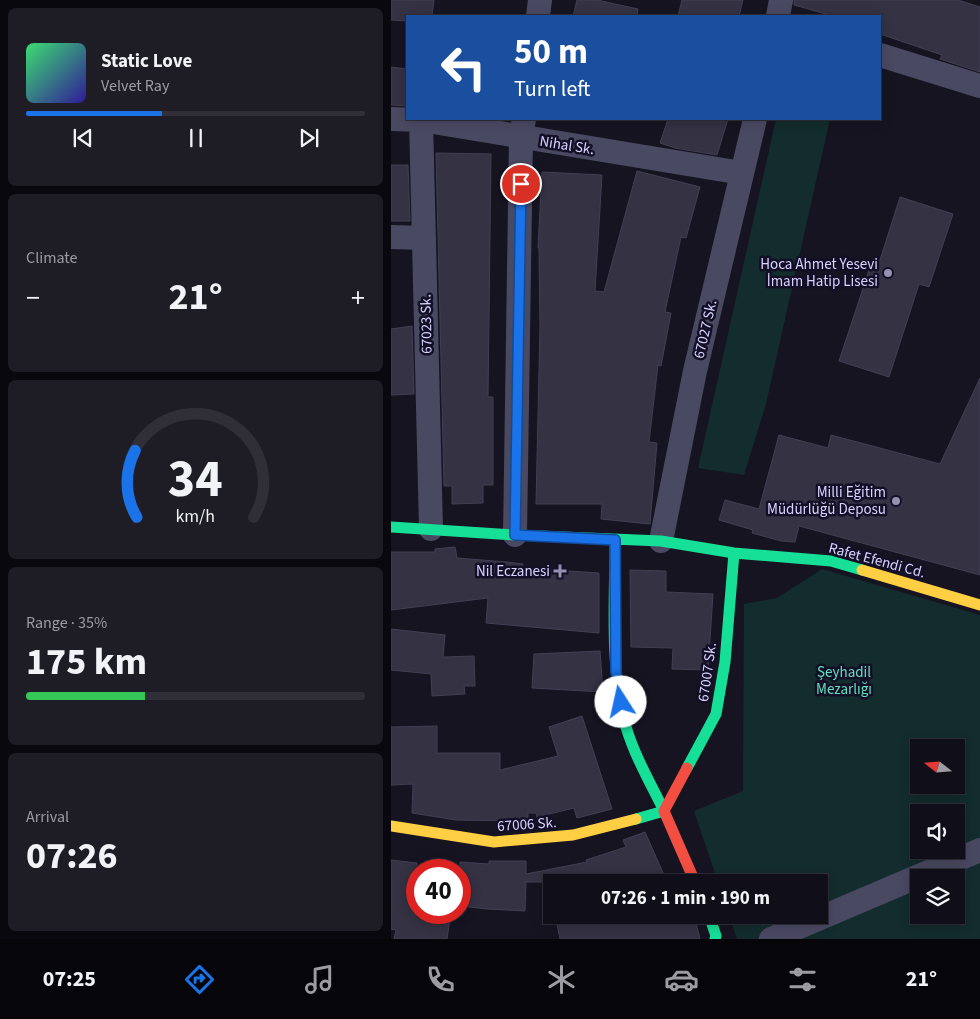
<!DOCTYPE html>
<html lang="en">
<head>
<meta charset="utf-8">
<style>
	body { margin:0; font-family:"Source Sans 3",sans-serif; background:#1e1d26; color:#f1f3f6; height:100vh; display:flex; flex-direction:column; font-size:19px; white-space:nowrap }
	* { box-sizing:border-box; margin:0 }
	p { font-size:16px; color:#9c9ca2 }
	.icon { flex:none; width:28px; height:28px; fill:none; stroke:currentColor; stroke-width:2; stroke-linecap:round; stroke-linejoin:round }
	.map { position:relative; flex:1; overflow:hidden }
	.sheet { display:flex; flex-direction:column; gap:8px; padding:8px; background:#09080e; width:391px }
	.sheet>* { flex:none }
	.top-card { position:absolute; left:15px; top:15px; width:475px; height:105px; border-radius:0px; box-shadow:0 2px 12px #0003,0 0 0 1px #302f38; background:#1a4fa0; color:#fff; overflow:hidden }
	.needle { width:32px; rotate:287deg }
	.controls { position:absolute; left:519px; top:739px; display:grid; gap:10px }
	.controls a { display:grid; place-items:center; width:55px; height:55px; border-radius:0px; background:#100f19; box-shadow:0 2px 12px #0003,0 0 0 1px #302f38; font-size:25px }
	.speed { position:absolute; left:15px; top:859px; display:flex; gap:10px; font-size:25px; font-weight:700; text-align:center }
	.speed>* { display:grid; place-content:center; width:65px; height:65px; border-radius:50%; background:#100f19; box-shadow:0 2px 12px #0003,0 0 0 1px #302f38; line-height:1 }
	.speed .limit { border:8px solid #d22; background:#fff; color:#111 }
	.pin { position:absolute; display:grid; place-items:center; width:42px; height:42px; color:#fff; margin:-21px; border:2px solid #fff; border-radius:50%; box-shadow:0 1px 5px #0007 }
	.me { position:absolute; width:55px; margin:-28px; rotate:350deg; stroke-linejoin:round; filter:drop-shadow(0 0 4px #0008) }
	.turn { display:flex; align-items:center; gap:18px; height:105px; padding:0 25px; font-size:22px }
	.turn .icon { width:65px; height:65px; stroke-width:2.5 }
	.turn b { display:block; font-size:35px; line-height:42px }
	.big { font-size:38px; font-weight:700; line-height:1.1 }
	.sheet .card { flex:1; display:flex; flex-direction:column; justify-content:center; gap:8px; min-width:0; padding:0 18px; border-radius:8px; background:#1e1d26 }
	.sheet .dial { align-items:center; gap:0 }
	.dial svg { height:130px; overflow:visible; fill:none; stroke:#302f38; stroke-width:7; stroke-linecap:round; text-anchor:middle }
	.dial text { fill:#f1f3f6; stroke:none }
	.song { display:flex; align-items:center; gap:15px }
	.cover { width:60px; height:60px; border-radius:8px; background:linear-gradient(135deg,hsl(140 70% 55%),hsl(250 70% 35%)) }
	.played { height:5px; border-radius:2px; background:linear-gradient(90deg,#1a73e8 40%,#302f38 40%) }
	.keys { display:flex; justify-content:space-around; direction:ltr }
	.heat { display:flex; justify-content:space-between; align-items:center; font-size:28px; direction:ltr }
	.charge { height:8px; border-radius:4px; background:linear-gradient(90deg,#34c759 35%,#302f38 0) }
	.trip { position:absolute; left:152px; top:874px; width:285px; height:50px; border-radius:0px; background:#100f19; box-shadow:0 2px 12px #0003,0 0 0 1px #302f38; font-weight:700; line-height:50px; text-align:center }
	.tabs { display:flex; height:80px; justify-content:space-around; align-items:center; background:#06060a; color:#9c9ca2 }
	.tabs .icon { width:35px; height:35px }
	.tabs .current { color:#1a73e8 }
	.tabs b { font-size:22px; color:#f1f3f6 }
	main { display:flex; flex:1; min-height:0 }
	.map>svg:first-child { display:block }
	.green { fill:#132c2d; fill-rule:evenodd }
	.building { fill:#343243; stroke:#433f54 }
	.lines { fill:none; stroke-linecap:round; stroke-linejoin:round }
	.street { stroke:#4a4962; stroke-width:24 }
	.fast { stroke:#16e098; stroke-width:11 }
	.slow { stroke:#ffcf43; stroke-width:11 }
	.jam { stroke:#f24e42; stroke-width:11 }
	.route-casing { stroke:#114b97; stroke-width:12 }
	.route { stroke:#1a73e8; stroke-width:9 }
	.poi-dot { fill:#9591b1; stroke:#130f26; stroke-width:2 }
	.labels { text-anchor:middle; stroke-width:5; stroke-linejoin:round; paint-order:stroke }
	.street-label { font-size:15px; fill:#d9d4ff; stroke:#130f26 }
	.poi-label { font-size:15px; fill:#d9d4ff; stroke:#130f26; text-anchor:end }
	.park-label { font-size:15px; fill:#5fe0c0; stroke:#130f26 }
</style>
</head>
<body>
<main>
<section class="sheet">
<div class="card">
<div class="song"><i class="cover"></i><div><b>Static Love</b><p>Velvet Ray</p></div></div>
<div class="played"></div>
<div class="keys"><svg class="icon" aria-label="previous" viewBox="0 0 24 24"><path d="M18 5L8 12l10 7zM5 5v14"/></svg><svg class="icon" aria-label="pause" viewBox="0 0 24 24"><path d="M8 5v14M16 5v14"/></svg><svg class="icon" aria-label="next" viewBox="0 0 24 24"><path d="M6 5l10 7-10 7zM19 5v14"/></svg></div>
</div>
<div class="card"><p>Climate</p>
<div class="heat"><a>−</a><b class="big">21°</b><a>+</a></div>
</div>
<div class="card dial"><svg viewBox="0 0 100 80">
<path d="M14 69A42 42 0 1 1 86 69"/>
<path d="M14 69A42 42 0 0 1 13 28" stroke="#1a73e8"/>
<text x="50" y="56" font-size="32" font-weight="700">34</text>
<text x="50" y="72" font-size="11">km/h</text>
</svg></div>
<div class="card"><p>Range · 35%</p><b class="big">175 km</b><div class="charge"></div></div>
<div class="card"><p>Arrival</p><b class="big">07:26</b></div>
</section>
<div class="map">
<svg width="589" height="939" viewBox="0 0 589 939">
	<rect width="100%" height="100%" fill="#161421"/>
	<!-- green -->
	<path class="green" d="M 385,119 L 439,119 L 375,404 L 353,475 L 307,468 Z
		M 431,569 L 589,615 L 589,939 L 346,939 L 338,915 L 429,915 L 429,882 L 327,882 L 303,811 L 352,791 L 353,604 L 386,598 ZM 528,748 L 565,748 L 565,785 L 528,785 ZM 528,812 L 565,812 L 565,850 L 528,850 ZM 528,878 L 565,878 L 565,915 L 528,915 Z"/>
	<!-- building -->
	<path class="building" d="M 0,0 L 43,0 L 41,16 L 16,16 L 16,21 L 0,20 Z
		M 186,0 L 206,0 L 247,9 L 246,16 L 182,16 Z
		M 291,0 L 352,0 L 348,16 L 287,16 Z
		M 403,0 L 567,0 L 589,7 L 589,72 L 549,59 L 551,55 L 489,34 L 489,16 L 442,16 L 403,5 Z
		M 0,67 L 16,69 L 16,106 L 0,105 Z
		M 277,119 L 337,119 L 326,155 L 284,148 L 269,143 Z
		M 45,153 L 100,154 L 97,397 L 102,397 L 102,485 L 92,485 L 92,503 L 61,504 L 61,486 L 53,486 Z
		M 0,165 L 17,165 L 19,221 L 0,221 Z
		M 246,171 L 309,187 L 295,238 L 290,237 L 274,312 L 280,313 L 270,366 L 267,365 L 258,442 L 266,443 L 259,524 L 210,519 L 211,504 L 145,504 L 149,327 L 148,248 L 147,248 L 151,172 L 211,175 L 204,291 L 213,292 Z
		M 509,197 L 562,214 L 538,287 L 528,284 L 498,377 L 448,361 L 482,258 L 489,260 Z
		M 21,326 L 23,394 L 0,395 L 0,329 Z
		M 589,378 L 589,575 L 408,526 L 404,542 L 390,541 L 361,533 L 362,530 L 328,520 L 334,500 L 368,509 L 388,435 L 437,448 L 440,435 L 549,464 Z
		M 64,547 L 66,558 L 116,562 L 132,564 L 131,568 L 208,573 L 208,633 L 95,623 L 97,598 L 0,610 L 0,552 L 44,552 L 44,549 Z
		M 239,570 L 275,571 L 275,592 L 322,594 L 317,670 L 281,669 L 282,648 L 240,647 Z
		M 0,629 L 54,635 L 52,657 L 83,656 L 84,686 L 73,686 L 74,694 L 41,696 L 40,674 L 0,670 Z
		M 209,651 L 212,692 L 141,688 L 143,654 Z
		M 191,716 L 221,809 L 186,818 L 183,808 L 146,817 L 145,813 L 137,813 L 137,819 L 128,821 L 65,820 L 21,813 L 22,784 L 0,785 L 0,727 L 46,726 L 46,753 L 109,753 L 109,770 L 167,756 L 158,727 Z
		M 254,832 L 273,875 L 258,882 L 135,882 L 135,881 L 134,911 L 96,909 L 69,906 L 69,862 L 98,864 L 98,861 L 135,861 L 135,874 L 196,862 L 195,860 L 235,847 L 232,840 Z
		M 0,860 L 26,863 L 26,912 L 60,912 L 56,939 L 3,939 L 5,930 L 0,929 Z
		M 164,915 L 303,915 L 309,939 L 169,939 Z"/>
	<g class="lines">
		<!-- street -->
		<path class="street" d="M 147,16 L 149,0
			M 387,16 L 390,0
			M 489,55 L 589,86
			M 0,119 L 30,120 L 351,173
			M 30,120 L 40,529
			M 0,237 L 33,238
			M 124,535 L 130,137 L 133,119
			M 270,541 L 304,371 L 364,119
			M 380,939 L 589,850"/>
		<!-- fast -->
		<path class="fast" d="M 0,527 L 124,535 L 270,541 L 343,553 L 440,561 L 471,570
			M 224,540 C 224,598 219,659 232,716 C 240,750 258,780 273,811 L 245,819
			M 296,768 L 325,714 L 334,662 L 343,553
			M 318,915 L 325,936 L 324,939"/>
		<!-- slow -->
		<path class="slow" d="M 471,570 L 589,605
			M 0,826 L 103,842 L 182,835 L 245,819"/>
		<!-- jam -->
		<path class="jam" d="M 296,768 L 273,811 L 304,882"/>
	</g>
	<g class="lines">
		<defs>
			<path id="route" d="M 130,184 L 124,535 L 224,540 L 225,672 L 230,702"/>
		</defs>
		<!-- route casing -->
		<use href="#route" class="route-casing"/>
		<!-- route -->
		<use href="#route" class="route"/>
	</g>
	<!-- markers -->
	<g class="poi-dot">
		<circle cx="497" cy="273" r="5"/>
		<circle cx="505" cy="501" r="5"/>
		<path d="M166.5 563.5h5v5h5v5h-5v5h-5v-5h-5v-5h5z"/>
	</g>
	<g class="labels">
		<!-- street labels -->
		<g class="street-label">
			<text transform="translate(176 145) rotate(9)" y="5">Nihal Sk.</text>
			<text transform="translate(35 324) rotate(-91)" y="5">67023 Sk.</text>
			<text transform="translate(314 329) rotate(-77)" y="5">67027 Sk.</text>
			<text transform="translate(486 560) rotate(15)" y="5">Rafet Efendi Cd.</text>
			<text transform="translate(316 672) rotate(-82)" y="5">67007 Sk.</text>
			<text transform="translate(136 824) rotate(-4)" y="5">67006 Sk.</text>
		</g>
		<!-- poi labels -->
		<g class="poi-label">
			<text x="487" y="269">Hoca Ahmet Yesevi<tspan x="487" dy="17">İmam Hatip Lisesi</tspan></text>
			<text x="495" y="497">Milli Eğitim<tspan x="495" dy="17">Müdürlüğü Deposu</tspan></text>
			<text x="159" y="576">Nil Eczanesi</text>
		</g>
		<!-- park labels -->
		<g class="park-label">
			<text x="453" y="677">Şeyhadil<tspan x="453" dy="17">Mezarlığı</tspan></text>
		</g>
	</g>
</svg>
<div class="controls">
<a><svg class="needle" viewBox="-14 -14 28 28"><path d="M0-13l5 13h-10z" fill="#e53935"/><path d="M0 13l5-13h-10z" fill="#9c9ca2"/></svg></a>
<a><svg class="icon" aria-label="sound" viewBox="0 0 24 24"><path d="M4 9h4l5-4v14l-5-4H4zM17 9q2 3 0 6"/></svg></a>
<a><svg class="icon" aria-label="layers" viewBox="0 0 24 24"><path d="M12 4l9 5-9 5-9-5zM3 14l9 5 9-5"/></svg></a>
</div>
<div class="speed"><div class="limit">40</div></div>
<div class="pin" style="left:130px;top:184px;background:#d93025"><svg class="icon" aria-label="arrive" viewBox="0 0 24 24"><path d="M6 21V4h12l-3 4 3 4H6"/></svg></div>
<svg class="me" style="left:230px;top:702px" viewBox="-20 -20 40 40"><circle r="19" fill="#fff"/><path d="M0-13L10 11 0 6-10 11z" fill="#1a73e8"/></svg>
<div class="trip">07:26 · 1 min · 190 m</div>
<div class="top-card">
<div class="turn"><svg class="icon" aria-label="left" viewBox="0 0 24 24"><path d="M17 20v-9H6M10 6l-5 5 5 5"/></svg><div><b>50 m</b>Turn left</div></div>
</div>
</div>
</main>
<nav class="tabs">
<b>07:25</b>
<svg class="icon current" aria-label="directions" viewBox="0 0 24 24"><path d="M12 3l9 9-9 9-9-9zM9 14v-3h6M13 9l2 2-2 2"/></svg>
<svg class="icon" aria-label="music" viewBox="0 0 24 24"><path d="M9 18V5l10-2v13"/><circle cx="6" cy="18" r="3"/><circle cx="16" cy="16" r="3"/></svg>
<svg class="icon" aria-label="phone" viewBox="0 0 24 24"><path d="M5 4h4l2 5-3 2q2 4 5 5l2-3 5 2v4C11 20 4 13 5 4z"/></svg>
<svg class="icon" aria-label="climate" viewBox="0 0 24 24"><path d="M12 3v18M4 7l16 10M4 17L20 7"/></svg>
<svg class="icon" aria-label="car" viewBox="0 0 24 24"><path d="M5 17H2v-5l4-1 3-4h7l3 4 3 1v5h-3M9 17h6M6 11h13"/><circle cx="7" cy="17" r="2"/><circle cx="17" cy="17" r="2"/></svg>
<svg class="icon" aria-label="filters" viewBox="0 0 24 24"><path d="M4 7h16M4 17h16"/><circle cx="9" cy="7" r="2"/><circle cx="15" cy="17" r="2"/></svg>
<b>21°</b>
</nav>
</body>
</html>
